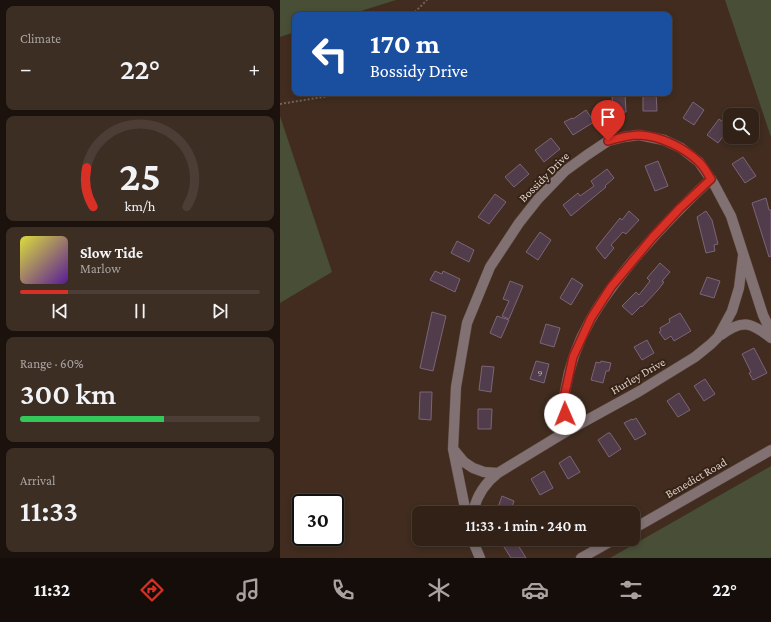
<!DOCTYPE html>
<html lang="en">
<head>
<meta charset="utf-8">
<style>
	body { margin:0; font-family:"Crimson Pro",serif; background:#3d2e24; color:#f1f3f6; height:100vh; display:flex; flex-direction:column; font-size:15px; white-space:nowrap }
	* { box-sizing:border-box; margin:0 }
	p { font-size:13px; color:#a8a3a1 }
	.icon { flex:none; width:22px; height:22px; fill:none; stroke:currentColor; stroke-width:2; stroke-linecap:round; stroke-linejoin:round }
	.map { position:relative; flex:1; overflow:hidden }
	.sheet { display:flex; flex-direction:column; gap:6px; padding:6px; background:#1b120d; width:280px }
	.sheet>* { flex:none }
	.hud { position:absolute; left:12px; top:12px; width:380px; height:84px; border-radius:8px; box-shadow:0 2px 6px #0003,0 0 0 1px #4c3e36; background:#1a4fa0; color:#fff; overflow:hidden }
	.controls { position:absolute; left:443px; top:108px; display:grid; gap:8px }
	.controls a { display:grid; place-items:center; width:36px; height:36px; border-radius:8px; background:#312117; box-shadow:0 2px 6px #0003,0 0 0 1px #4c3e36; font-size:20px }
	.speed { position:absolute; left:12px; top:494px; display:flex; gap:8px; font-size:20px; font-weight:700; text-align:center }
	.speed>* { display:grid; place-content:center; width:52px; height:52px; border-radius:50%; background:#312117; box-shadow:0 2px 6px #0003,0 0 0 1px #4c3e36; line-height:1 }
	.speed .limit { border:2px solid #111; border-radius:6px; background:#fff; color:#111 }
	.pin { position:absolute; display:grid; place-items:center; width:34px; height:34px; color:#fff; margin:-41px -17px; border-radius:50% 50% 50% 0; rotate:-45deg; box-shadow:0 0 4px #0007 }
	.pin .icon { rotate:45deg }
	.me { position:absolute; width:44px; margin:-22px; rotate:359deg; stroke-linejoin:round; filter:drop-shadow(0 0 3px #0008) }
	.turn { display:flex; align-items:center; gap:14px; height:84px; padding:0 12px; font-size:18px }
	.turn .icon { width:52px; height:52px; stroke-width:2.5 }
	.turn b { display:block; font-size:28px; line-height:34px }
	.big { font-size:30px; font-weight:600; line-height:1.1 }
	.sheet .tile { flex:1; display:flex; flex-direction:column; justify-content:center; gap:6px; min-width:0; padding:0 14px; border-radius:8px; background:#3d2e24 }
	.sheet .dial { align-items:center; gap:0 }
	.dial svg { height:104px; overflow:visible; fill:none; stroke:#4c3e36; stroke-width:7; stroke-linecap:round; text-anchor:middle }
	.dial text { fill:#f1f3f6; stroke:none }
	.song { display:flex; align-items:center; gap:12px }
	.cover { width:48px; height:48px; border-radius:6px; background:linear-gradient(135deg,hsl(60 70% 55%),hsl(270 70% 35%)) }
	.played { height:4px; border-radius:2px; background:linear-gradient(90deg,#d93025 20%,#4c3e36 20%) }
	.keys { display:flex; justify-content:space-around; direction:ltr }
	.heat { display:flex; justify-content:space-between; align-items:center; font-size:22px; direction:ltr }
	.charge { height:6px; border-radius:3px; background:linear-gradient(90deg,#34c759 60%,#4c3e36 0) }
	.trip { position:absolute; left:132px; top:506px; width:228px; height:40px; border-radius:8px; background:#312117; box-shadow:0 2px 6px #0003,0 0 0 1px #4c3e36; font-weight:600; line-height:40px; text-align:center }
	.tabs { display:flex; height:64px; justify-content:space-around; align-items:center; background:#140d09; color:#a8a3a1 }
	.tabs .icon { width:28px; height:28px }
	.tabs .on { color:#d93025 }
	.tabs b { font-size:18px; color:#f1f3f6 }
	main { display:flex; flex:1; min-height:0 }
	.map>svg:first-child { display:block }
	.green { fill:#484f36 }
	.building { fill:#513c4c; stroke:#7c6576 }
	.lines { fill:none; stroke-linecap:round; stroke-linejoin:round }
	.minor-casing { stroke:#5d493d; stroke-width:11 }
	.path { stroke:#756357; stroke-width:2; stroke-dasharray:2 2; stroke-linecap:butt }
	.minor { stroke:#817173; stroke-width:10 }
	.route-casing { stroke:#8d1f18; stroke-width:10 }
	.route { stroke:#d93025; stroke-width:7 }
	.labels { text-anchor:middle; stroke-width:4; stroke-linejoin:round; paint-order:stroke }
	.number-label { font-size:10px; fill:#baaaa8 }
	.street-label { font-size:12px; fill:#ddcfc7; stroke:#362216 }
</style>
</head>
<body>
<main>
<section class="sheet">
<div class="tile"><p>Climate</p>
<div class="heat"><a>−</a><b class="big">22°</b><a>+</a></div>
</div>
<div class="tile dial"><svg viewBox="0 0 100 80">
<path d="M14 69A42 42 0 1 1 86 69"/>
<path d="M14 69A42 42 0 0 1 9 39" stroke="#d93025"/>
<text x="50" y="56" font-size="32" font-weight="700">25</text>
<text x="50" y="72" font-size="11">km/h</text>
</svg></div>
<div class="tile">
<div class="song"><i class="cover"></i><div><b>Slow Tide</b><p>Marlow</p></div></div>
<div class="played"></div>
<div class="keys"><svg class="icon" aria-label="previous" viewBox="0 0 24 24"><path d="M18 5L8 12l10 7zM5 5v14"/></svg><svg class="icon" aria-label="pause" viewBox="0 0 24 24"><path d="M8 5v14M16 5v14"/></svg><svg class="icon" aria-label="next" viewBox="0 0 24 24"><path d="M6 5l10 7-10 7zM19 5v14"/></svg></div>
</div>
<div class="tile"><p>Range · 60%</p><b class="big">300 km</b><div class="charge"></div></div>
<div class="tile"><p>Arrival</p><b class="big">11:33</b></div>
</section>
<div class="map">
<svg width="491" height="558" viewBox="0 0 491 558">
	<rect width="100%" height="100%" fill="#412c1f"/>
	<!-- green -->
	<path class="green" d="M 0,0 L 116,0 L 68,15 L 15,15 L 15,32 L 0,37 Z
		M 445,0 L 491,0 L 491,137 Z
		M 0,116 L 52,272 L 0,303 Z
		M 491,466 L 491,558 L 330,558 Z"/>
	<!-- building -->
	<path class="building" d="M 345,93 L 346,112 L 333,113 L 332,94 Z
		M 363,93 L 376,93 L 377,111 L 363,111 Z
		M 413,102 L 424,110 L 414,125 L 403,118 Z
		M 306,110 L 314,122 L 293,135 L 284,122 L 292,118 L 293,119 Z
		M 439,119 L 450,127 L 438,143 L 427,135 Z
		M 271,138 L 280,149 L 264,162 L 255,150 Z
		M 463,157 L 476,176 L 465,183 L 452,164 Z
		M 378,161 L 388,186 L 375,191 L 365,166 Z
		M 240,164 L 249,174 L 234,187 L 225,177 Z
		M 327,169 L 334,178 L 325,186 L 326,187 L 291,216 L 283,205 L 298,193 L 300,196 L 314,186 L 311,181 Z
		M 215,194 L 226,202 L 209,224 L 198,217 Z
		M 486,198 L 489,210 L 491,210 L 491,256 L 489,257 L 472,203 Z
		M 349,211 L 359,220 L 346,234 L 343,232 L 331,245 L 334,248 L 325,259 L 316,248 L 340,218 L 342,220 Z
		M 426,211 L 432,220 L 438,244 L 434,245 L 435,251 L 426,253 L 417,217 Z
		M 260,232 L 271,240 L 258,260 L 246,252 Z
		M 177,241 L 194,250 L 189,262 L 171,253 Z
		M 380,263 L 390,272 L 382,281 L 384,282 L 378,290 L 362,307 L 361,306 L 352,315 L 342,306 L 356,292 L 359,295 L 370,281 L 367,278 Z
		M 155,271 L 162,274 L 163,271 L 180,279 L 175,292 L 150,280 Z
		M 427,277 L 440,281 L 434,298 L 420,294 Z
		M 292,278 L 303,285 L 291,305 L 280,298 Z
		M 230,281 L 243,286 L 229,319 L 222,316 L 229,301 L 223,299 Z
		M 152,312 L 166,316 L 153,371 L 140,368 Z
		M 400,313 L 411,331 L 394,341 L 391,336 L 385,340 L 379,332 L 381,331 L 380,328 L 390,322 L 389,319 Z
		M 217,316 L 229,320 L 221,338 L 210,333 Z
		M 266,324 L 280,328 L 274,347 L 260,343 Z
		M 367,340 L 374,353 L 362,360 L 354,347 Z
		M 474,348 L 487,373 L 473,380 L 469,373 L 471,372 L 462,354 Z
		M 256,361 L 269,364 L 264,383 L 250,379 Z
		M 321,361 L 331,363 L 329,371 L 326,371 L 323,383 L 311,380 L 316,362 L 320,363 Z
		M 202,366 L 214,367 L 211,392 L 199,390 Z
		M 425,379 L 435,394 L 424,401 L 414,386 Z
		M 140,392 L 152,392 L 151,420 L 139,419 Z
		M 399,393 L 410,410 L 398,417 L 387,401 Z
		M 198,409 L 212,409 L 211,429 L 198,429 Z
		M 356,418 L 366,434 L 355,440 L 344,423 L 352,419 L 353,420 Z
		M 328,433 L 330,433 L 341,449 L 329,457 L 318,440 Z
		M 290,456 L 300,472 L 288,479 L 279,463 Z
		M 264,471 L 273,488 L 260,495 L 251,479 Z
		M 222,496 L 234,501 L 230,513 L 216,513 Z
		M 235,540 L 246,558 L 231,558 L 224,547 Z"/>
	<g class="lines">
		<defs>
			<path id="minor" d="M 441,335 C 462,319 471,322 491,338
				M 287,431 L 358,392 L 415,357 L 431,344 L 438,337 L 452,311 L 459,288 L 463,256
				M 174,450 L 184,462 L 193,468 L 204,472 L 218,473 L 287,431 C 286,418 283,404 285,392 C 293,338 321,299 355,258 C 379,230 404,204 431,179
				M 186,513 L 173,449 L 176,387 L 187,323 L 210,267 L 239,223 L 258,199 L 285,171 L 307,155 L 328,141 L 344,137 L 359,135 L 384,140 L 401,148 L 419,162 L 434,184 L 451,216 L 483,315 L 491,332
				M 193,513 C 196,497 205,483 218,473
				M 353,529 L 491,450
				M 192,539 L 200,558
				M 301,558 L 335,539"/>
		</defs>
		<!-- minor casing -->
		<use href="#minor" class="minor-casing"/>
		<!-- path -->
		<path class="path" d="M 132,15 L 147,0
			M 0,104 L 49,96 L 52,93"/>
		<!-- minor -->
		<use href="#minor" class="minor"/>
	</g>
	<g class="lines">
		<defs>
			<path id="route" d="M 285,414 L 285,393 L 293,357 L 311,318 L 331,287 L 372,238 L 400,208 L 431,179 C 427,173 424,166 418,161 C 403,147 380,136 359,135 C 348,135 338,138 328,141"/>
		</defs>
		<!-- route casing -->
		<use href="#route" class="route-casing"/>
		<!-- route -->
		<use href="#route" class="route"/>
	</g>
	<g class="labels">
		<!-- number labels -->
		<g class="number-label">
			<text x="260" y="376">9</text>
		</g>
		<!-- street labels -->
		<g class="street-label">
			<text transform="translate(264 177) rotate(-45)" y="4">Bossidy Drive</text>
			<text transform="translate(358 376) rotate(-30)" y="4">Hurley Drive</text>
			<text transform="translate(416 478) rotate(-30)" y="4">Benedict Road</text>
		</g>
	</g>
</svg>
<div class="controls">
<a><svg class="icon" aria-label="search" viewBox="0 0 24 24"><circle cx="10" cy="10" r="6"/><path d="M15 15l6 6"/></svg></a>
</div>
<div class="speed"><div class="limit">30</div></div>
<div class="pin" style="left:328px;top:141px;background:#d93025"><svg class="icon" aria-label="arrive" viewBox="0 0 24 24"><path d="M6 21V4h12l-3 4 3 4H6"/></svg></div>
<svg class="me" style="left:285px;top:414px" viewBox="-20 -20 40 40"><circle r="19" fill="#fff"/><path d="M0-13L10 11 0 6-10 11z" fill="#d93025"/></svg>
<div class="trip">11:33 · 1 min · 240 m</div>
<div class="hud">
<div class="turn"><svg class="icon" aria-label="left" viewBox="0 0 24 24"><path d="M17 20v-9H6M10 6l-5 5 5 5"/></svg><div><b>170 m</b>Bossidy Drive</div></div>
</div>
</div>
</main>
<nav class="tabs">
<b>11:32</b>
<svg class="icon on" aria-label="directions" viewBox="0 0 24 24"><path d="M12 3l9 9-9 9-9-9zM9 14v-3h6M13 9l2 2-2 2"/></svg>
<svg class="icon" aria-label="music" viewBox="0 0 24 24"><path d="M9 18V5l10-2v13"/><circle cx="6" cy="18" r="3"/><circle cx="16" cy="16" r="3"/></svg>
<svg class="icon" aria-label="phone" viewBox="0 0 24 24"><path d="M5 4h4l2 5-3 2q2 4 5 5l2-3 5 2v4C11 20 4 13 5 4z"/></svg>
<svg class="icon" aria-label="climate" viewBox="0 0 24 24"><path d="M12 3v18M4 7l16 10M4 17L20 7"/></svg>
<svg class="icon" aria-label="car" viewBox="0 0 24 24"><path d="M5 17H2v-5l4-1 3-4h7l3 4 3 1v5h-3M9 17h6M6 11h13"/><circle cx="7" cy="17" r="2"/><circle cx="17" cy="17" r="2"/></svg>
<svg class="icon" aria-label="filters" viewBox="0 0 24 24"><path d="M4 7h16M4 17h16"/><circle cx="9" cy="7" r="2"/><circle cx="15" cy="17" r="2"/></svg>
<b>22°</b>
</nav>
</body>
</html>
